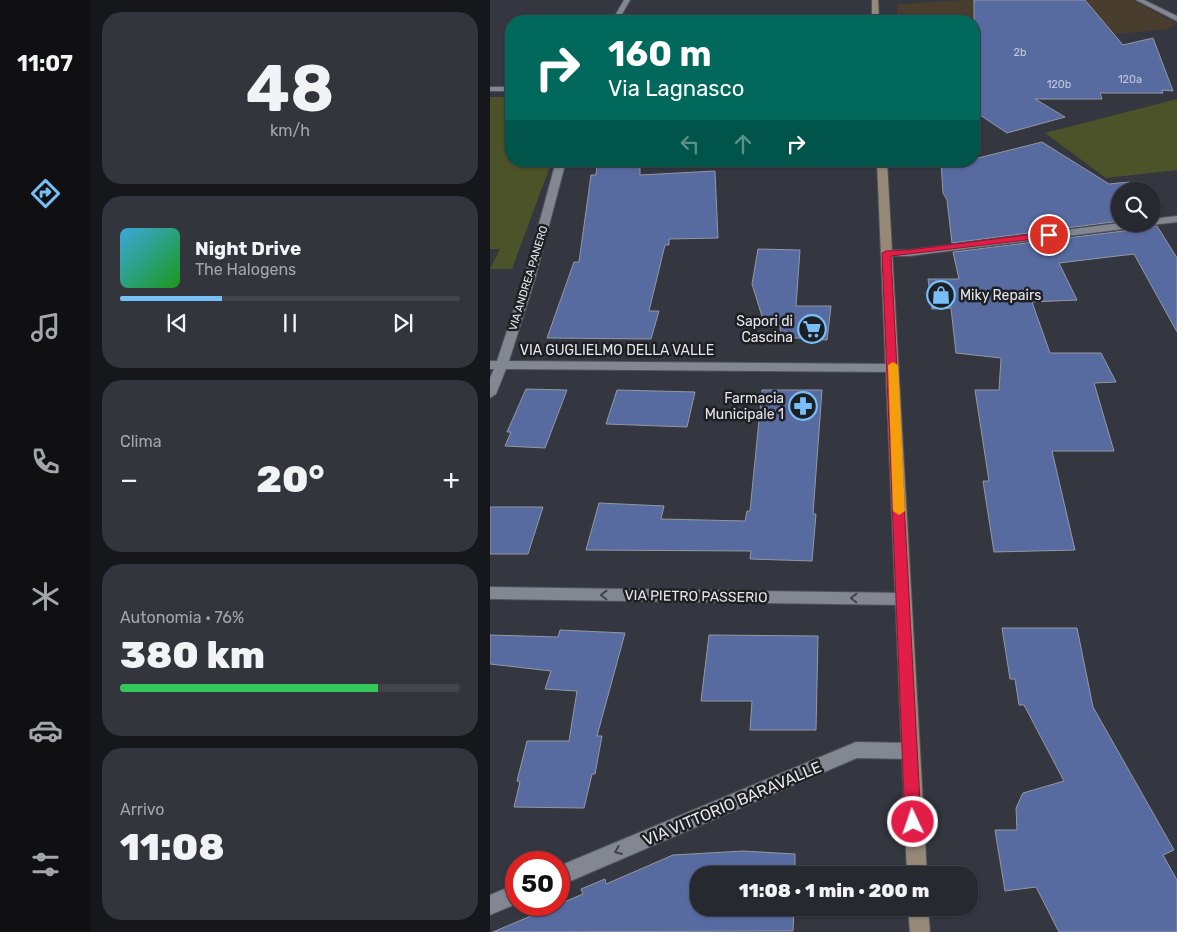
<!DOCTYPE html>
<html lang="it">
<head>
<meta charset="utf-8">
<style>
	body { margin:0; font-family:Rubik,sans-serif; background:#33353c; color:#f1f3f6; height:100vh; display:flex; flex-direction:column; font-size:19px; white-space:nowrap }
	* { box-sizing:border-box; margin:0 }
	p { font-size:16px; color:#a4a6ab }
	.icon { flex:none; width:28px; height:28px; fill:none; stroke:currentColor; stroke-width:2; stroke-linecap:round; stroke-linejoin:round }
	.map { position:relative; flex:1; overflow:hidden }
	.panel { display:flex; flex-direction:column; gap:12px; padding:12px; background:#15171a; width:400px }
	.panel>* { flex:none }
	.hud { position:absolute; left:15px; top:15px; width:475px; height:152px; border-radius:20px; box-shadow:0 1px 4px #0004,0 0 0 1px #43454c; background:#00695c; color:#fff; overflow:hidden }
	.buttons { position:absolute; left:621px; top:182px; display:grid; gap:10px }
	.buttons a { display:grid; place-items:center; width:50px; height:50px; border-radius:50%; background:#272930; box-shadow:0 1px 4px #0004,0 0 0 1px #43454c; font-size:25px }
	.speed { position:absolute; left:15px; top:851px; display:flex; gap:10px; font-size:25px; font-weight:700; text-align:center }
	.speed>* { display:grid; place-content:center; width:65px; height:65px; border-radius:50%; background:#272930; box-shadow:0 1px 4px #0004,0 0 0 1px #43454c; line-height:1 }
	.speed .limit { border:8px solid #d22; background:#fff; color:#111 }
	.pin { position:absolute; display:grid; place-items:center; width:42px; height:42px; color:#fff; margin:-21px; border:2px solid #fff; border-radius:50%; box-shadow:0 1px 5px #0007 }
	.me { position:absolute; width:55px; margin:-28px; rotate:357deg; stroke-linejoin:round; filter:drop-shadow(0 0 4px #0008) }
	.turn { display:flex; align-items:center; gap:18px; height:105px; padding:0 20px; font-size:22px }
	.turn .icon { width:65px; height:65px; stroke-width:2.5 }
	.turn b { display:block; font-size:35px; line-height:42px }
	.lanes { display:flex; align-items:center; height:48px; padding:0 20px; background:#0003; justify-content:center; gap:25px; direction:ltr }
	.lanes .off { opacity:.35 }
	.big { font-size:38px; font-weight:800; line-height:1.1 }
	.panel .tile { flex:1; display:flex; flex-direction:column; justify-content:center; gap:8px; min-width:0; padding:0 18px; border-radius:20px; background:#33353c }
	.panel .dial { align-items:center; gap:0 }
	.dial b { font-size:65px; line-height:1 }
	.song { display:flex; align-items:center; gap:15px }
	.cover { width:60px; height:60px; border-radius:8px; background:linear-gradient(135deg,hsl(200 70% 55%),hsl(120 70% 35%)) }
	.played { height:5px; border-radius:2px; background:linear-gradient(90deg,#76c0f7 30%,#43454c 30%) }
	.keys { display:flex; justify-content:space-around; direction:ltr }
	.heat { display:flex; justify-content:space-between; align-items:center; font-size:28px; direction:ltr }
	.charge { height:8px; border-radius:4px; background:linear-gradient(90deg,#34c759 76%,#43454c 0) }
	.trip { position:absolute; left:200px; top:866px; width:288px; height:50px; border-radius:20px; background:#272930; box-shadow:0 1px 4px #0004,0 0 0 1px #43454c; font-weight:800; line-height:50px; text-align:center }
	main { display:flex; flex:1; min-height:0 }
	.tab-bar { display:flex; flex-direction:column; width:90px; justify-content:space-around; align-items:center; background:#101013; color:#a4a6ab }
	.tab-bar .icon { width:35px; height:35px }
	.tab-bar .on { color:#76c0f7 }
	.tab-bar b { font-size:22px; color:#f1f3f6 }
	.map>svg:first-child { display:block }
	.commercial { fill:#493d2e }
	.green { fill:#4d5328 }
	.building { fill:#586ba1; stroke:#9498a2 }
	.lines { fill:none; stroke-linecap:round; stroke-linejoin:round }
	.pedestrian-casing { stroke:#505359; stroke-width:2 }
	.minor-casing { stroke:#505359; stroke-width:2 }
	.secondary-casing { stroke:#505359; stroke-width:2 }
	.pedestrian { fill:#838791; fill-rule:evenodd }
	.minor { fill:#838791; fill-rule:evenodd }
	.secondary { fill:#968978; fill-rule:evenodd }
	.oneway { stroke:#41434a }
	.route { fill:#e11d48; stroke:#92132f }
	.slow { fill:#f59e0b }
	.labels { text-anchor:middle; stroke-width:5; stroke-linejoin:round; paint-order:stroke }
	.number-label { font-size:11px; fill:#c1c7d8 }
	.far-street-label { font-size:11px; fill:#e4e6eb; stroke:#1d1f23 }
	.poi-label { font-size:14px; fill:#e4e6eb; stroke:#1d1f23; text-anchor:end }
	.street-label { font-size:14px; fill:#e4e6eb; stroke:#1d1f23 }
	.near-street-label { font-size:16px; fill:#e4e6eb; stroke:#1d1f23 }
</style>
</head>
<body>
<main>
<nav class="tab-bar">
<b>11:07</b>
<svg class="icon on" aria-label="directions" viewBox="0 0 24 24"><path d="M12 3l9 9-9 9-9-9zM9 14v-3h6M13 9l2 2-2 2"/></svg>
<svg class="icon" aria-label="music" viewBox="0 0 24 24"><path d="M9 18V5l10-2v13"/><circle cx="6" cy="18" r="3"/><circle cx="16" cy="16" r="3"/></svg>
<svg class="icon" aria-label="phone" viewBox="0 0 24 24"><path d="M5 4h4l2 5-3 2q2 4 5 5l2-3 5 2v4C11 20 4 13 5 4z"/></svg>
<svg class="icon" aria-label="climate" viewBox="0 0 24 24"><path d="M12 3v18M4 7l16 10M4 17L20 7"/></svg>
<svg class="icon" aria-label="car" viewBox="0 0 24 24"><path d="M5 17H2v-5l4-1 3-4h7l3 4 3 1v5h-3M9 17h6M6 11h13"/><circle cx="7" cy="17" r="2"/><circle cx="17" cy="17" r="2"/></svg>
<svg class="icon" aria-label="filters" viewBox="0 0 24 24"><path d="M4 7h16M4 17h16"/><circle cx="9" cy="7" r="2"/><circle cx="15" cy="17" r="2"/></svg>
</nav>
<section class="panel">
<div class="tile dial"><b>48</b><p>km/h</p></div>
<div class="tile">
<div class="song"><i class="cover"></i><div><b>Night Drive</b><p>The Halogens</p></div></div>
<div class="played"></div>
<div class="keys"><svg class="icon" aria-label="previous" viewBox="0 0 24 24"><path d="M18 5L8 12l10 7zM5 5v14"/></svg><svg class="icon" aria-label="pause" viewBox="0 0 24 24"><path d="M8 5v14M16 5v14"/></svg><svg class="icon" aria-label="next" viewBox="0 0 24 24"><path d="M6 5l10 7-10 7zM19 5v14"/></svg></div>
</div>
<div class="tile"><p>Clima</p>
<div class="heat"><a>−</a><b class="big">20°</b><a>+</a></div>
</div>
<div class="tile"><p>Autonomia · 76%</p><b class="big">380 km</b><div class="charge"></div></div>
<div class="tile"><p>Arrivo</p><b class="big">11:08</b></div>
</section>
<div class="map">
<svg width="687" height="932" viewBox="0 0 687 932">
	<rect width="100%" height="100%" fill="#343740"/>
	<!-- commercial -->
	<path class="commercial" d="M 474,0 L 643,0 L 687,24 L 677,29 L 650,32 L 484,44 L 484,21 L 408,21 L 407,4 Z"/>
	<!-- green -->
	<path class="green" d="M 0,97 L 21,97 L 21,161 L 62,161 L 22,269 L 0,269 L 10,249 L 0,249 Z
		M 687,99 L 687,170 L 616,178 L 555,133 Z"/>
	<!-- building -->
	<path class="building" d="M 484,0 L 595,0 L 633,45 L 663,38 L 683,91 L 672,90 L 673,93 L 610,93 L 612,99 L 545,99 L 575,117 L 517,133 L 484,111 Z
		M 552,142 L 619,184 L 639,182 L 645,191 L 630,191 L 630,221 L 462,243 L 457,200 L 453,193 L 451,162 L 484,161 L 484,159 Z
		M 126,161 L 150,161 L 150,175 L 225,171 L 228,238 L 179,239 L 179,245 L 175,245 L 159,311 L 169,311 L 161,339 L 57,338 L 84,262 L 89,262 L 101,175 L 106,175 L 107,164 L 125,164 Z
		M 656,225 L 667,226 L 687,258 L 687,332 L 644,254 L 569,263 L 587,300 L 542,302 L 560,353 L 611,353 L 626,382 L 604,383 L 624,451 L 562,451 L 585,550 L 504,552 L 493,481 L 499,481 L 485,390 L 509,390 L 511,358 L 466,353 L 461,308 L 442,309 L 438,279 L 469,279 L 463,252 L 650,229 Z
		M 268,249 L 310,250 L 306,306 L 341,306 L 337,340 L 291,337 L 290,325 L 275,326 L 262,284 Z
		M 36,389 L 77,390 L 55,448 L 15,446 L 21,432 L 17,432 Z
		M 127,390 L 205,392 L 197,427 L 116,424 Z
		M 272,390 L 332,390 L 323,514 L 326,514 L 322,561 L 260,559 L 261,551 L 96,550 L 109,503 L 174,506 L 171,519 L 255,521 L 257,511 L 260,511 Z
		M 0,507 L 53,507 L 38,554 L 0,554 Z
		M 512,628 L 587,628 L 603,707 L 684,850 L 673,855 L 687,880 L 687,932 L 569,932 L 546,887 L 515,891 L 505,830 L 527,830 L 526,808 L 533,793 L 574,781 L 534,705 L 529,705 L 525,679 L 520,679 Z
		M 70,630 L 135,633 L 107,736 L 112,736 L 105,774 L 102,774 L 94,808 L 24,807 L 30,782 L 27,781 L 37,741 L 79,741 L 87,691 L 55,689 L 61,671 L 0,664 L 0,635 L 68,637 Z
		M 219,635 L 328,636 L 326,730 L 260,730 L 262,701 L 211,701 Z
		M 253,851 L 305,854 L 305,875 L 209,875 L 209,908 L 304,908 L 303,931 L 3,932 L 93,894 L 91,889 L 115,879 L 116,884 L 183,855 Z"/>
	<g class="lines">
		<defs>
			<path id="pedestrian" d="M 134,0 L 140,0 L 128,21 L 122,21 Z"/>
			<path id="minor" d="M 646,0 L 654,0 L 687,16 L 687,21 Z
				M 0,87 L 21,87 L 21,91 L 0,91 Z
				M 66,161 L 76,161 L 45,279 L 19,361 L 403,364 L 409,368 L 403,372 L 16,369 L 6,394 L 0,398 L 0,378 L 4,369 L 0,369 L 0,361 L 7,361 L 34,279 Z
				M 687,216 L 687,222 L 662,225 L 658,224 L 662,224 L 662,219 Z
				M 630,223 L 655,224 L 650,227 L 419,256 L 396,256 L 391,253 L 396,250 L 419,250 Z
				M 0,587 L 413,593 L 419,595 L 421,599 L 419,603 L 413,605 L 0,599 Z
				M 366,742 L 419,743 L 425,745 L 428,751 L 425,757 L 419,759 L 367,758 L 69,886 L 69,866 Z
				M 26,884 L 26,904 L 0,915 L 0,895 Z"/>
			<path id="secondary" d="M 382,0 L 388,0 L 389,21 L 382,21 Z
				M 387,161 L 397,161 L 437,875 L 417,875 Z
				M 418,908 L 438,908 L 440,932 L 420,932 Z"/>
		</defs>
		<!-- pedestrian casing -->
		<use href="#pedestrian" class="pedestrian-casing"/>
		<!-- minor casing -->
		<use href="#minor" class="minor-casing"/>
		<!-- secondary casing -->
		<use href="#secondary" class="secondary-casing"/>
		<!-- pedestrian -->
		<use href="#pedestrian" class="pedestrian"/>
		<!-- minor -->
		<use href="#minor" class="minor"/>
		<!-- secondary -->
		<use href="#secondary" class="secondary"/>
	</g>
	<!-- one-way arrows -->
	<defs><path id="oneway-chevron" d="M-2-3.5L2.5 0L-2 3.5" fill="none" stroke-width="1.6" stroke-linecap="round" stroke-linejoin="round" transform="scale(1.25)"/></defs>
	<g class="oneway">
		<use href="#oneway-chevron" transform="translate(114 595) rotate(-179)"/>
		<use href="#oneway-chevron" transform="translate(364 598) rotate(-179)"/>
		<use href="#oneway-chevron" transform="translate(128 851) rotate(157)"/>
	</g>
	<!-- route -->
	<path class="route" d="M 559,232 L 562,233 L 562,237 L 401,256 L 431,822 L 429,827 L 423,829 L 418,827 L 415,822 L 392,253 L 396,251 L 419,250 Z"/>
	<!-- slow -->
	<path class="slow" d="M 403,362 L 408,365 L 415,511 L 409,515 L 403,511 L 398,365 Z"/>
	<!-- icons -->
	<defs>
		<symbol id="shop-ring" viewBox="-11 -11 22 22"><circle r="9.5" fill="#1d1f23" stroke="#76c0f7" stroke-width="1.5"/><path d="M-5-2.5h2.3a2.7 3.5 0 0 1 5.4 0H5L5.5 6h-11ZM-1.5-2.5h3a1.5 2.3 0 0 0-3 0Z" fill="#76c0f7"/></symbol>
		<symbol id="supermarket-ring" viewBox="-11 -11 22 22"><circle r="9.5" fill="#1d1f23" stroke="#76c0f7" stroke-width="1.5"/><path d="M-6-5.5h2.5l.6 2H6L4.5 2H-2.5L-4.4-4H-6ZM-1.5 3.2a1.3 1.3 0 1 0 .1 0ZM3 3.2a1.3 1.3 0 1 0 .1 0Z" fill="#76c0f7"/></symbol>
		<symbol id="pharmacy-ring" viewBox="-11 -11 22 22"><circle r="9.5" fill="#1d1f23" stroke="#76c0f7" stroke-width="1.5"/><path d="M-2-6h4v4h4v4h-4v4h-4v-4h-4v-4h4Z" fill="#76c0f7"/></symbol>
	</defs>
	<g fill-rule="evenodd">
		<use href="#shop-ring" x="435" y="279" width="32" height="32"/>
		<use href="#supermarket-ring" x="306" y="313" width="32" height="32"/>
		<use href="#pharmacy-ring" x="297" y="390" width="32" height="32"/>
	</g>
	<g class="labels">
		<!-- number labels -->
		<g class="number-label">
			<text x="530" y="56">2b</text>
			<text x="640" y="83">120a</text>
			<text x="569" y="88">120b</text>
		</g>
		<!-- far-street labels -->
		<g class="far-street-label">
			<text transform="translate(38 278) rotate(-73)" y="4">VIA ANDREA PANERO</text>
		</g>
		<!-- poi labels -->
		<g class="poi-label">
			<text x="470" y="300" text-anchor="start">Miky Repairs</text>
			<text x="303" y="326">Sapori di<tspan x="303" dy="16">Cascina</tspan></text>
			<text x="294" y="403">Farmacia<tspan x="294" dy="16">Municipale 1</tspan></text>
		</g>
		<!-- street labels -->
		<g class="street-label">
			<text x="127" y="355">VIA GUGLIELMO DELLA VALLE</text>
			<text transform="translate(206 596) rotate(1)" y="5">VIA PIETRO PASSERIO</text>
		</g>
		<!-- near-street labels -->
		<g class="near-street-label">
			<text transform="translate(242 803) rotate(-23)" y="6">VIA VITTORIO BARAVALLE</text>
		</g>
	</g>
</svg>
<div class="buttons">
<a><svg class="icon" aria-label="search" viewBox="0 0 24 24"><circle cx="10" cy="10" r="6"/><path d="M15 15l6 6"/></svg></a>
</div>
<div class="speed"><div class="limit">50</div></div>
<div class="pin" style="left:559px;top:235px;background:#d93025"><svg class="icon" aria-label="arrive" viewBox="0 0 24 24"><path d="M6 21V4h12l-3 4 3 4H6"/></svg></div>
<svg class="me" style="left:423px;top:822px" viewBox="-20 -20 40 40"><circle r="17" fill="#e11d48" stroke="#fff" stroke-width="3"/><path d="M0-11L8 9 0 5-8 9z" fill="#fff"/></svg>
<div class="trip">11:08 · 1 min · 200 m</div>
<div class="hud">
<div class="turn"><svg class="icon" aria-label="right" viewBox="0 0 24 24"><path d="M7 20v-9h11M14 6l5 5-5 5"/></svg><div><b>160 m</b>Via Lagnasco</div></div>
<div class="lanes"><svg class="icon off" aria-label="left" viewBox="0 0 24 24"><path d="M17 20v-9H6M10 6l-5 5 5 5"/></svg><svg class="icon off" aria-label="ahead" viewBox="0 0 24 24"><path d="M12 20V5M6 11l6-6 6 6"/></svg><svg class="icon" aria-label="right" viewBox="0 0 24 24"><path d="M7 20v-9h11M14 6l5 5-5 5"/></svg></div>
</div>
</div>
</main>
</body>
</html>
